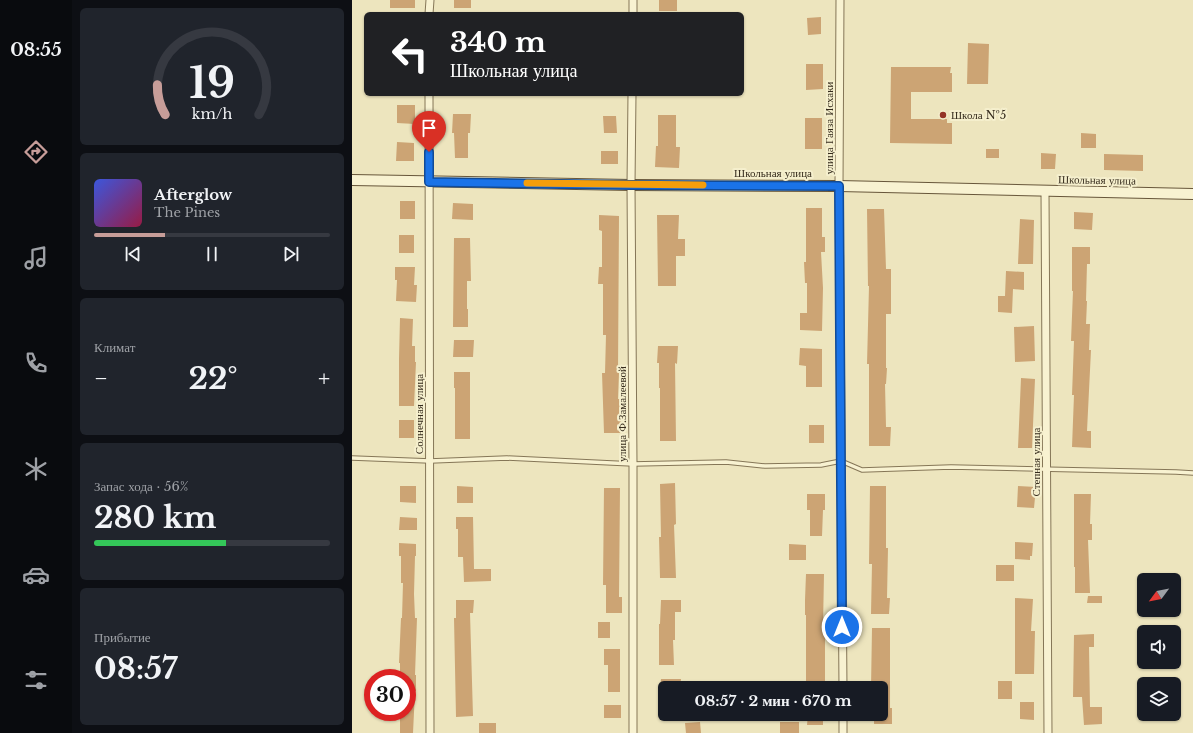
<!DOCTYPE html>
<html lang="ru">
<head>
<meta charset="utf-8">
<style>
	body { margin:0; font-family:"Libre Baskerville",serif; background:#20242c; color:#f1f3f6; height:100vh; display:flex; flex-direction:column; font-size:15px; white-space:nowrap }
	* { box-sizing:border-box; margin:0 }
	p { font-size:13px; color:#9ea1a6 }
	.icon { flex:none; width:22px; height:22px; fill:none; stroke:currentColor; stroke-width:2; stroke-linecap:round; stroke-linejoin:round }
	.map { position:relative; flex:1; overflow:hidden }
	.sheet { display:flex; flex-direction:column; gap:8px; padding:8px; background:#0d0f14; width:280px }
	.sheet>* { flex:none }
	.top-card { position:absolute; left:12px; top:12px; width:380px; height:84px; border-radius:6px; box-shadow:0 1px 3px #0004; background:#202124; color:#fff; overflow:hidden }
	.needle { width:26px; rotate:238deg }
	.buttons { position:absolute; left:785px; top:573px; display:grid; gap:8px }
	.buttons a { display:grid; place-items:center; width:44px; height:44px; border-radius:6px; background:#171b24; box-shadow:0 1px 3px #0004; font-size:20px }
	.speed { position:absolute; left:12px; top:669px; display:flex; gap:8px; font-size:20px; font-weight:700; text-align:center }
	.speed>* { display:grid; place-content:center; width:52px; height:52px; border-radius:50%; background:#171b24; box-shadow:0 1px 3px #0004; line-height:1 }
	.speed .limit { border:6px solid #d22; background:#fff; color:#111 }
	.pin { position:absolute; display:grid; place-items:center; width:34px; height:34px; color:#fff; margin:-41px -17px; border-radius:50% 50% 50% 0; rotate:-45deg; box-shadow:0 0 4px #0007 }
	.pin .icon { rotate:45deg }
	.me { position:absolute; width:44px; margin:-22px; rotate:0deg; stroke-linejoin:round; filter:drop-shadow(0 0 3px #0008) }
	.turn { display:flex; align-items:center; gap:14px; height:84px; padding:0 20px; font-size:18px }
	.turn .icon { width:52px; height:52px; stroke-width:2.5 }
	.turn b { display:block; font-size:28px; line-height:34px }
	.big { font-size:30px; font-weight:800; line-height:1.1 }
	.sheet .card { flex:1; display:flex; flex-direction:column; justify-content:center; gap:6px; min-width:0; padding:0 14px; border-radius:6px; background:#20242c }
	.sheet .dial { align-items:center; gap:0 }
	.dial svg { height:104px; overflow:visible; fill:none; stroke:#363941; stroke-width:7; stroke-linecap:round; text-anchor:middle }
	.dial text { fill:#f1f3f6; stroke:none }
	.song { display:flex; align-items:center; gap:12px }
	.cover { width:48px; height:48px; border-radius:6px; background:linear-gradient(135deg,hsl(230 70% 55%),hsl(340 70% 35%)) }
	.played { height:4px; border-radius:2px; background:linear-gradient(90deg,#c79d99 30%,#363941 30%) }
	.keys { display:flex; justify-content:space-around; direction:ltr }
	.heat { display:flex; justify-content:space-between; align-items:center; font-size:22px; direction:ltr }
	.charge { height:6px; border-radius:3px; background:linear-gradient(90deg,#34c759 56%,#363941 0) }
	.trip { position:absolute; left:306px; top:681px; width:230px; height:40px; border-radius:6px; background:#171b24; box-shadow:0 1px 3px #0004; font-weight:800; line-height:40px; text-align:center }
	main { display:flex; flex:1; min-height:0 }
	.tabs { display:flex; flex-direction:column; width:72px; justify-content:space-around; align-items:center; background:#090b0e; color:#9ea1a6 }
	.tabs .icon { width:28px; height:28px }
	.tabs .on { color:#c79d99 }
	.tabs b { font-size:18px; color:#f1f3f6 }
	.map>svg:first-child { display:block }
	.building { fill:#cca474 }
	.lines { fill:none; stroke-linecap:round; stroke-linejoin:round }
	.lane-casing { stroke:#857657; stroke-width:5.5 }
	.street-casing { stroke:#857657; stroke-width:9 }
	.secondary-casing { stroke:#67563a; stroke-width:12 }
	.lane { stroke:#f8f2d1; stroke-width:3.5 }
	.street { stroke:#f8f2d1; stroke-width:7 }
	.secondary { stroke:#f8f2d1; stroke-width:10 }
	.route-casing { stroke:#114b97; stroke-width:10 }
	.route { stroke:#1a73e8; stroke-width:7 }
	.slow { stroke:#f59e0b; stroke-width:7 }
	.poi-dot { fill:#943427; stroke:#f5efcd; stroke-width:1.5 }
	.labels { text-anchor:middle; stroke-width:4; stroke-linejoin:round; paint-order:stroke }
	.poi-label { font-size:11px; fill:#352b1c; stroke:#f5efcd; text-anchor:start }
	.street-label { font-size:11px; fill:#352b1c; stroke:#f5efcd }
</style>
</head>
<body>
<main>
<nav class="tabs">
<b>08:55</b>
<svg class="icon on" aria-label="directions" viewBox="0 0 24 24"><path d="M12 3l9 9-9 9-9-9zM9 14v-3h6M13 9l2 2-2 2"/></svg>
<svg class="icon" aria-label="music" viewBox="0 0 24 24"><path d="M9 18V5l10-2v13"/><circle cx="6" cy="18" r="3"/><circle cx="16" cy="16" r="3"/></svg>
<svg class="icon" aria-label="phone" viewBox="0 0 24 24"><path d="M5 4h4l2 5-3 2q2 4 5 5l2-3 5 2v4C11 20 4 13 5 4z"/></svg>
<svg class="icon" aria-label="climate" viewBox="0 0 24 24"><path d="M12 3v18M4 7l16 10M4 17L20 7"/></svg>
<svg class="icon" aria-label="car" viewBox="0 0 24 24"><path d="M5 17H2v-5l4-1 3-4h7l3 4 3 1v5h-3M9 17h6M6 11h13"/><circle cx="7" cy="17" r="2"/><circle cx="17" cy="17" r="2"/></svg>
<svg class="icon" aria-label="filters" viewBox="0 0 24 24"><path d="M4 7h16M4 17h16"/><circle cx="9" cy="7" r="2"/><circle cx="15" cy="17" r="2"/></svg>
</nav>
<section class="sheet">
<div class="card dial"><svg viewBox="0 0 100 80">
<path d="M14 69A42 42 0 1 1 86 69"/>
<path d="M14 69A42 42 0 0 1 8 46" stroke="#c79d99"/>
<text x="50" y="56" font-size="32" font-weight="700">19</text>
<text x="50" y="72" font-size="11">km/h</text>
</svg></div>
<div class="card">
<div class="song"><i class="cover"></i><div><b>Afterglow</b><p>The Pines</p></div></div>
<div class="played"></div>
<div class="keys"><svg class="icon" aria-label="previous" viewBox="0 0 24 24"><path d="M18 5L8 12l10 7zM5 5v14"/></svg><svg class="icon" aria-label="pause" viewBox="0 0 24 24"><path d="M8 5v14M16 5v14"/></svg><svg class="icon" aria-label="next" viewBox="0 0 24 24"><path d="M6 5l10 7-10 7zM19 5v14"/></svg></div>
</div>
<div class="card"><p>Климат</p>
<div class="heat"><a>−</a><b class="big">22°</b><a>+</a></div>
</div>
<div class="card"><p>Запас хода · 56%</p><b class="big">280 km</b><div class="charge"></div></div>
<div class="card"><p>Прибытие</p><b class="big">08:57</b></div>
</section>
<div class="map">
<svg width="841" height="733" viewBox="0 0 841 733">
	<rect width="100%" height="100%" fill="#ede5be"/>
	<!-- building -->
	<path class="building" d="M 38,0 L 63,0 L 63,8 L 38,8 Z
		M 102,0 L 119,0 L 119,8 L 102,8 Z
		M 307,0 L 325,0 L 325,11 L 307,11 Z
		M 469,17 L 469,34 L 456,35 L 455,18 Z
		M 616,43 L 637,44 L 636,84 L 615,84 Z
		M 454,64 L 471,64 L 471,89 L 454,90 Z
		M 539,67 L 599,67 L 598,73 L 600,73 L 600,92 L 559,92 L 559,119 L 595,119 L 595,123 L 600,123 L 600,144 L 538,143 Z
		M 45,105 L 63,105 L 63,124 L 45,123 Z
		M 101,114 L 119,114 L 118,133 L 116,133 L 116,158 L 103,158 L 102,133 L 100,133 Z
		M 306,115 L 324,115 L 324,147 L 328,147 L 327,168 L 303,167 L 304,146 L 306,146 Z
		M 251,116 L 264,116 L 265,133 L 252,133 Z
		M 453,118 L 470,118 L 470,149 L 453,149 Z
		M 729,133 L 744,134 L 744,148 L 729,148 Z
		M 45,142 L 62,143 L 62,161 L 44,161 Z
		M 634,149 L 647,149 L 647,158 L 634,158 Z
		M 249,151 L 266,151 L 266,164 L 249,164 Z
		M 689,153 L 704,154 L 703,169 L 689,169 Z
		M 752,154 L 791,155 L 791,171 L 752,170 Z
		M 48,201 L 63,201 L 63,219 L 48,219 Z
		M 101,203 L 121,204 L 121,220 L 100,219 Z
		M 454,208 L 470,208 L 470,237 L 473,237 L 473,252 L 469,252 L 471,288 L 470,331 L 448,330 L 448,313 L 455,313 L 455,283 L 453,283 L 452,262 L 454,262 Z
		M 515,209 L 532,209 L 534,269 L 539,269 L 539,314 L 534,314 L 534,368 L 535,368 L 534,384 L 533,384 L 534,427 L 539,427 L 538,446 L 517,446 L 517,364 L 515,364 L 517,286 L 516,286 Z
		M 722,212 L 741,213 L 740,230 L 722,229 Z
		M 247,215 L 267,216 L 266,373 L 267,373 L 266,399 L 268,399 L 269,433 L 252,433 L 250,373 L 253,373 L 254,335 L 251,335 L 251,284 L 246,284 L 247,267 L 250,267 L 250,231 L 247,230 Z
		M 305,215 L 327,215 L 326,239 L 333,239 L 333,256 L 324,256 L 324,286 L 306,286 Z
		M 668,219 L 682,220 L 681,264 L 666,264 Z
		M 47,235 L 62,235 L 62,253 L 47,253 Z
		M 102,238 L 118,238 L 119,281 L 115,281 L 115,309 L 116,309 L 116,327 L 101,327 Z
		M 720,247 L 738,247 L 738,264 L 735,264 L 734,301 L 735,301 L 734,324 L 738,324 L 737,350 L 739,350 L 735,431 L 739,431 L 739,448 L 720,447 L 722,395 L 720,395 L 722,341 L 719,341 L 721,291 L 720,291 Z
		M 43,267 L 63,267 L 62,285 L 65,285 L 64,302 L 44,301 L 45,280 L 43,280 Z
		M 654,271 L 672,272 L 672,290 L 661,289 L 660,313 L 646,312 L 646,296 L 653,296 Z
		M 48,318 L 61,319 L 60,346 L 63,346 L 63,362 L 64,362 L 62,406 L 47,406 L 47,359 Z
		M 682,326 L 683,361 L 663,362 L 662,327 Z
		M 102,340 L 122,340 L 121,357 L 101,357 Z
		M 306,346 L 326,346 L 325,364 L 323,363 L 324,441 L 308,441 L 308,388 L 307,388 L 307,363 L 305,363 Z
		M 448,348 L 470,349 L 470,387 L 454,387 L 454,366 L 447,365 Z
		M 102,372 L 118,372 L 118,439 L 103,439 L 103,388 L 102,388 Z
		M 669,378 L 683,379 L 680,448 L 666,448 Z
		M 47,420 L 62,420 L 62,438 L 47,438 Z
		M 457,425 L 472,425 L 472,443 L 457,443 Z
		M 323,483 L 324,524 L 322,525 L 324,578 L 308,578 L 307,537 L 309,537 L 308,484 Z
		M 48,486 L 64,486 L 64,503 L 48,502 Z
		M 105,486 L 121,487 L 121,503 L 105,503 Z
		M 518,486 L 534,486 L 534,548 L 536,548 L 535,598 L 538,598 L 537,614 L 519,614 L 520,564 L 517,564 Z
		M 666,486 L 684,487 L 682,508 L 665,507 Z
		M 252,488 L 268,488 L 267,597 L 270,597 L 270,613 L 254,613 L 254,585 L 251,585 Z
		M 455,494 L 473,494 L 473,510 L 471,510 L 470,536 L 458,536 L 458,510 L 455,510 Z
		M 722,494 L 739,494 L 738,524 L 740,524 L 740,540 L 736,540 L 738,593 L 723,593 L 723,567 L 722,567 Z
		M 48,517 L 65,518 L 65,530 L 47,530 Z
		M 104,517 L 121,517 L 122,569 L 139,569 L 139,581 L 112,582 L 111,557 L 106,557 L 106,529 L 104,529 Z
		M 663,542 L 681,543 L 680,556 L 678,556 L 678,560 L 663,559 Z
		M 47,543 L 64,544 L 64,556 L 63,556 L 62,594 L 63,618 L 65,618 L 63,675 L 64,675 L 64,691 L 63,691 L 61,733 L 48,733 L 48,712 L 55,712 L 55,678 L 48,678 L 48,663 L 47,663 L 49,618 L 50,618 L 51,583 L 49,583 L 49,556 L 47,556 Z
		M 437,544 L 454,545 L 454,560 L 437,560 Z
		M 644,565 L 662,565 L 662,581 L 644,581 Z
		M 454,574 L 472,574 L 471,626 L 473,626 L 473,688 L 454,688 L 454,615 L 453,615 L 453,600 Z
		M 736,596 L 750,596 L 750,603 L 735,603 Z
		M 663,598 L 681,599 L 679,631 L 683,631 L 682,674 L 663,674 Z
		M 104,600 L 122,600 L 121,613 L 118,613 L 121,716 L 104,717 L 102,618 L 104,618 Z
		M 309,600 L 329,600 L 329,612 L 323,612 L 323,640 L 321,640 L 322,665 L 307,665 L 307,624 L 308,624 Z
		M 246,622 L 258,622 L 258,638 L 246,638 Z
		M 520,628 L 538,628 L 538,708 L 540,708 L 540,724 L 522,724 L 522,714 L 529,714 L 529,688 L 519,688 Z
		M 742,634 L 742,647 L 737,647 L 738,707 L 750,707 L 750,724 L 732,725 L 730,697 L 721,697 L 722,635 Z
		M 252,649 L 268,649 L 268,692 L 256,692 L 256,665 L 252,665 Z
		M 309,679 L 329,679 L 328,688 L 308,688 Z
		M 646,681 L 660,681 L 660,699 L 646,699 Z
		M 668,702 L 682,702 L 682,720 L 668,719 Z
		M 252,705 L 269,705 L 269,718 L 252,718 Z
		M 456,714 L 471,714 L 471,725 L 455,725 Z
		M 348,722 L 349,733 L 334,733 L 333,723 Z
		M 428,722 L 447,722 L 447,733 L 428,733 Z
		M 127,723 L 144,723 L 144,733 L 127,733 Z"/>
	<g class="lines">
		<defs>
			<path id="lane" d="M 0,458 L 78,461 L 155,458 L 281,464 L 374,462 L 413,466 L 469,465 L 489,461 L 510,470 L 599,467 L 824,472 L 841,473"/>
			<path id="street" d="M 488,0 L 487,186 L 491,688
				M 77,14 L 78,0
				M 281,14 L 281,0
				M 77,94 L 78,733
				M 280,94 L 279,185 L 281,464 L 281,733
				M 693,191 L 696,733
				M 491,714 L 491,733"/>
			<path id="secondary" d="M 0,180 L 279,185 L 487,186 L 841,194"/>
		</defs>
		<!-- lane casing -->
		<use href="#lane" class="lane-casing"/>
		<!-- street casing -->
		<use href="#street" class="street-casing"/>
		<!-- secondary casing -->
		<use href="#secondary" class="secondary-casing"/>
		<!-- lane -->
		<use href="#lane" class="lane"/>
		<!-- street -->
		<use href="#street" class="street"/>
		<!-- secondary -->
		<use href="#secondary" class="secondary"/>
	</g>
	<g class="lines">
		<defs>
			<path id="route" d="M 77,152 L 77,182 L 279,185 L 487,186 L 490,627"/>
		</defs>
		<!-- route casing -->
		<use href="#route" class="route-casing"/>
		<!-- route -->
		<use href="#route" class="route"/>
		<!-- slow -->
		<path class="slow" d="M 175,183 L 351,185"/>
	</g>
	<!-- markers -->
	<circle class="poi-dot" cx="591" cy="115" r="4"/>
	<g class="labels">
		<!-- poi labels -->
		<g class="poi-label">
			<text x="599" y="119">Школа №5</text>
		</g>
		<!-- street labels -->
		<g class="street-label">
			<text transform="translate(477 128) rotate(-90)" y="4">улица Гаяза Исхаки</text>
			<text x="421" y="177">Школьная улица</text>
			<text transform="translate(745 180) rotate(1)" y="4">Школьная улица</text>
			<text transform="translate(67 414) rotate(-90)" y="4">Солнечная улица</text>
			<text transform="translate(270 414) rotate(-90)" y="4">улица Ф.Замалеевой</text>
			<text transform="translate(684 462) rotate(-90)" y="4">Степная улица</text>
		</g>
	</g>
</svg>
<div class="buttons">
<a><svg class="needle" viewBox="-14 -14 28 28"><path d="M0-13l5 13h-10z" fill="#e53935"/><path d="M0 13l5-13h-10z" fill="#9ea1a6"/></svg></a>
<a><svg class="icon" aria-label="sound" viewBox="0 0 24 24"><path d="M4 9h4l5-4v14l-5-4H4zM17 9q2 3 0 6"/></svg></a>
<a><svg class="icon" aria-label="layers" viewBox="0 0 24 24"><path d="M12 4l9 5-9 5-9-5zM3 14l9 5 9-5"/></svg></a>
</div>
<div class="speed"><div class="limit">30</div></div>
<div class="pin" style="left:77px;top:152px;background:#d93025"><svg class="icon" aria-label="arrive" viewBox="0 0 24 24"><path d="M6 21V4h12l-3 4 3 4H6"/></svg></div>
<svg class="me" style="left:490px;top:627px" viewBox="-20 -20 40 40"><circle r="17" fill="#1a73e8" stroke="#fff" stroke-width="3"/><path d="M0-11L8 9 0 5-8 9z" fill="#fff"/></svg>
<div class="trip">08:57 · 2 мин · 670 m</div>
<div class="top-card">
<div class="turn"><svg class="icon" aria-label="left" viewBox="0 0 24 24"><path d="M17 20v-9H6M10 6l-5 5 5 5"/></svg><div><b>340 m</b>Школьная улица</div></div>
</div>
</div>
</main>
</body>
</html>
